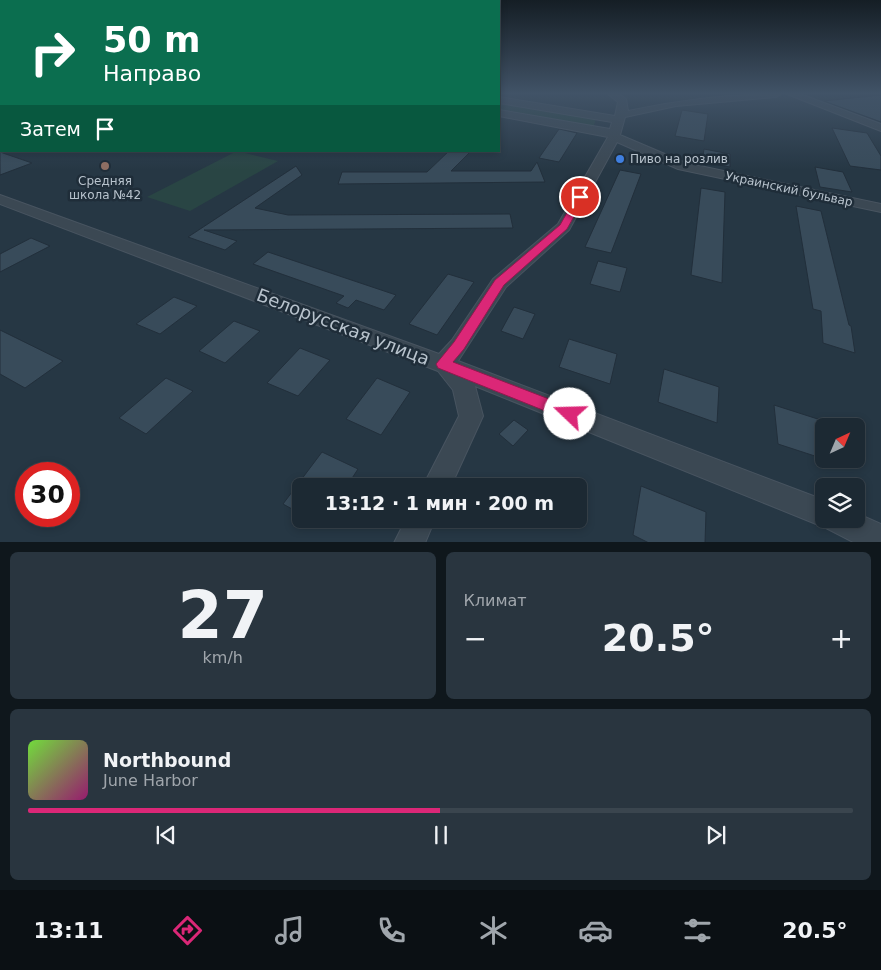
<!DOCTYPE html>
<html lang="ru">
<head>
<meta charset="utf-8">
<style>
	body { margin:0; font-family:"DejaVu Sans",sans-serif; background:#29353f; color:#f1f3f6; height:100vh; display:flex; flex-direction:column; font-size:19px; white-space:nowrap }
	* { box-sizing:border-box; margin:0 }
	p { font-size:16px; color:#a0a6ac }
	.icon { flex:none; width:28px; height:28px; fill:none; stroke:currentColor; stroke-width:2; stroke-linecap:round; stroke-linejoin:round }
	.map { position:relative; height:542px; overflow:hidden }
	.drawer { display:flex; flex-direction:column; gap:10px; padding:10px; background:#0f171c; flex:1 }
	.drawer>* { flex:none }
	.top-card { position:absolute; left:0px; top:0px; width:500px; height:152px; box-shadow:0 2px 8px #0003,0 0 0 1px #3a454e; background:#0b6e4f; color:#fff; overflow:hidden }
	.needle { width:32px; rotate:44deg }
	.tools { position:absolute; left:815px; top:418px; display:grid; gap:10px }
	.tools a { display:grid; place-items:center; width:50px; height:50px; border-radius:8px; background:#1c2933; box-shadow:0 2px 8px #0003,0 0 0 1px #3a454e; font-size:25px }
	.speed { position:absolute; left:15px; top:462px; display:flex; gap:10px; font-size:25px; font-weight:700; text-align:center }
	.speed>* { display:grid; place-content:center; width:65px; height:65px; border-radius:50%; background:#1c2933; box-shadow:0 2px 8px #0003,0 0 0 1px #3a454e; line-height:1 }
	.speed .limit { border:8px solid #d22; background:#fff; color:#111 }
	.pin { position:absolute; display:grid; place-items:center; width:42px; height:42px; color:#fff; margin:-21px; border:2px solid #fff; border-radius:50%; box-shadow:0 1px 5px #0007 }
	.me { position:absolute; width:55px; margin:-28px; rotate:291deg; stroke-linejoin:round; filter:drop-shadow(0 0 4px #0008) }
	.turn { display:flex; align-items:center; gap:18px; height:105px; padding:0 20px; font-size:22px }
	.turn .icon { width:65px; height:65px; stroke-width:2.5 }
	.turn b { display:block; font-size:35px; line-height:42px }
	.then { display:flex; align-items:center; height:48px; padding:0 20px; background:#0003; gap:10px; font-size:19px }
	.big { font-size:38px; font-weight:700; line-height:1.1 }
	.drawer .widget { flex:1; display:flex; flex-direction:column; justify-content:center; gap:8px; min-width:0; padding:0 18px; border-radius:8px; background:#29353f }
	.drawer .dial { align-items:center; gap:0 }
	.dial b { font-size:65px; line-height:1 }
	.song { display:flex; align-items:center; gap:15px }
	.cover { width:60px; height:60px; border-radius:8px; background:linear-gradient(135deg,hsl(100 70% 55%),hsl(320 70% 35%)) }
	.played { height:5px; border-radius:2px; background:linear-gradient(90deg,#db2777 50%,#3a454e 50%) }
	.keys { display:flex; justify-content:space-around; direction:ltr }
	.heat { display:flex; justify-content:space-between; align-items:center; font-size:28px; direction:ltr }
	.drawer .tiles { flex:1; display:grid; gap:10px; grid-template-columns:1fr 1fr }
	.widget:last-child { grid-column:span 2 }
	.trip { position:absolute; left:292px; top:478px; width:295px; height:50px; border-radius:8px; background:#1c2933; box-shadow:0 2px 8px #0003,0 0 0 1px #3a454e; font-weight:700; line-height:50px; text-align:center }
	.menu { display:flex; height:80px; justify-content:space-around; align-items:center; background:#0b1014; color:#a0a6ac }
	.menu .icon { width:35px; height:35px }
	.menu .on { color:#db2777 }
	.menu b { font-size:22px; color:#f1f3f6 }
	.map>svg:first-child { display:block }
	.green { fill:#294544 }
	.building { fill:#384b5a; stroke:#222f3b }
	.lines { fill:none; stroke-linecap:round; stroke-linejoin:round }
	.street-casing { stroke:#485460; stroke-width:2 }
	.primary-casing { stroke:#485460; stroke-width:30 }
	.street { fill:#3b4853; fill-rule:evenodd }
	.primary { stroke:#596773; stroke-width:28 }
	.route { fill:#db2777; stroke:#8e194d }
	.shop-dot { fill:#3f7fe0; stroke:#1f2d39; stroke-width:2 }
	.education-dot { fill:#8d6e63; stroke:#1f2d39; stroke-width:2 }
	.labels { text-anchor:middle; stroke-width:5; stroke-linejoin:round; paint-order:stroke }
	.far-poi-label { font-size:12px; fill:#b8c3cd; stroke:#1f2d39; text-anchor:start }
	.far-street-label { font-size:12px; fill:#b8c3cd; stroke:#1f2d39 }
	.near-street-label { font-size:18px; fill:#b8c3cd; stroke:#1f2d39 }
</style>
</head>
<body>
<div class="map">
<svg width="881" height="543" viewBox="0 0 881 543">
	<rect width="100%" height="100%" fill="#263744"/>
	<!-- green -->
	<path class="green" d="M 499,103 L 596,119 L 593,128 L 499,112 Z
		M 237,151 L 278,161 L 190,211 L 147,197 Z"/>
	<!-- building -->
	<path class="building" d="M 881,95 L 881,122 L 824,101 Z
		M 682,110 L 708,114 L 704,141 L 675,136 Z
		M 832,128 L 867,133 L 881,156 L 881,170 L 850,166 Z
		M 559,129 L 577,133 L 559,162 L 539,158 Z
		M 704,149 L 730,154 L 730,167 L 702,162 Z
		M 449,151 L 471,151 L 451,171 L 531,171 L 537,162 L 545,182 L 338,184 L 342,172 L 427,172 Z
		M 0,152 L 32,163 L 0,175 Z
		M 296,166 L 302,175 L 255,208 L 288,215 L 510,214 L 513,228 L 204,230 L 237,241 L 225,250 L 188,237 Z
		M 815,167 L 843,172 L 852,192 L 820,187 Z
		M 620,170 L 641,174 L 611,253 L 585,247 Z
		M 701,188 L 725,192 L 722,283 L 691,275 Z
		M 796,206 L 821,211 L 849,325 L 851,326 L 855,353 L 823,343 L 821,311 L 813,309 Z
		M 31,238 L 50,246 L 0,272 L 0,254 Z
		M 268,252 L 396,295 L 384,310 L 356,300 L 348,308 L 336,303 L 344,296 L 253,264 Z
		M 598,261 L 627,268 L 620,292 L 590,284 Z
		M 448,274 L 474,282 L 437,335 L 409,324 Z
		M 174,297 L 197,306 L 160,334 L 136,324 Z
		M 514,307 L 535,314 L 523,339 L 501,331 Z
		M 234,321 L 260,331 L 225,363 L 199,351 Z
		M 0,330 L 63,361 L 25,388 L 0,374 Z
		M 569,339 L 617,354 L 610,384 L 559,367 Z
		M 300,348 L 330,360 L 298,396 L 267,383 Z
		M 664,369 L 719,387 L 717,423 L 658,402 Z
		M 166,378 L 193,391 L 146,434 L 119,418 Z
		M 377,378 L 410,392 L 381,435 L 346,419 Z
		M 774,405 L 824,421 L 824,459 L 778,444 Z
		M 514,420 L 528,430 L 513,446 L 499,434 Z
		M 322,452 L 358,469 L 347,486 L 301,486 L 301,514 L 283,504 Z
		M 641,486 L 706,512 L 705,543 L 649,543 L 633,535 Z"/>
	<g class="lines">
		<defs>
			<path id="street" d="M 608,94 L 619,94 L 626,99 L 628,111 C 679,100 728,94 781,94 L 776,97 L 676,106 L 625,117 L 620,135 L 686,163 L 881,204 L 881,212 L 678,169 L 617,142 L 569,230 L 506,287 L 458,361 L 824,500 L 824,519 L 856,519 L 856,513 L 881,524 L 881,543 L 855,543 L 826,528 L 475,386 L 483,416 L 451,486 L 423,486 L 459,416 L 453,390 L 438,371 L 0,204 L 0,195 L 439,354 L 452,340 L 493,279 L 558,224 L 608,137 L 499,116 L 499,110 L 610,129 L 612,122 L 499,103 L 499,97 L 615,116 L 618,102 Z
				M 787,94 L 800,94 L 881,124 L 881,131 Z
				M 406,519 L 435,519 L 425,543 L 394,543 Z"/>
			<path id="primary" d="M 0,130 L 1,129"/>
		</defs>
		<!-- street casing -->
		<use href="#street" class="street-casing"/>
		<!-- primary casing -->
		<use href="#primary" class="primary-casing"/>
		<!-- street -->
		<use href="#street" class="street"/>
		<!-- primary -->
		<use href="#primary" class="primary"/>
	</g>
	<!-- sky -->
	<linearGradient id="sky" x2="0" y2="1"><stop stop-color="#151e25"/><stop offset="0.55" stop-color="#415367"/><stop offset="1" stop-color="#415367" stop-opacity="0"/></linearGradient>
	<rect width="881" height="170" fill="url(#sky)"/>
	<!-- route -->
	<path class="route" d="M 577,195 L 585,197 L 567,229 L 504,285 L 464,349 L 453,362 L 575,409 L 578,414 L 575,419 L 570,421 L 438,368 L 436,364 L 454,342 L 495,280 L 560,225 Z"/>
	<!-- markers -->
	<circle class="shop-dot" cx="620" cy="159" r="5"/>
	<circle class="education-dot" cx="105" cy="166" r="5"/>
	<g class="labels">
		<!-- far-poi labels -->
		<g class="far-poi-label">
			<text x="630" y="163">Пиво на розлив</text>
			<text x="105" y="185" text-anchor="middle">Средняя<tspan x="105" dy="14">школа №42</tspan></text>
		</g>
		<!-- far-street labels -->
		<g class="far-street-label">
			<text transform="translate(789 189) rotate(12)" y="4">Украинский бульвар</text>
		</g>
		<!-- near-street labels -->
		<g class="near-street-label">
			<text transform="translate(343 327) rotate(21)" y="6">Белорусская улица</text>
		</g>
	</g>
</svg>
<div class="tools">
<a><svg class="needle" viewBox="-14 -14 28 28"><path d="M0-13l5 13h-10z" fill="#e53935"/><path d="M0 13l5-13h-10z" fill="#a0a6ac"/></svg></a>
<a><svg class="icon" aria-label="layers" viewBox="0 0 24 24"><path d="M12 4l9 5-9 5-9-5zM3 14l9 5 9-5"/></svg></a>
</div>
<div class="speed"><div class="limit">30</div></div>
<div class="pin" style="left:580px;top:197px;background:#d93025"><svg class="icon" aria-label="arrive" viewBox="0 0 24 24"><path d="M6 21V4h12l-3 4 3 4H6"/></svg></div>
<svg class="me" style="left:570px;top:414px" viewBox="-20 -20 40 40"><circle r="19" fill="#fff"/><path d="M0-13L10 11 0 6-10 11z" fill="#db2777"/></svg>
<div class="trip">13:12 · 1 мин · 200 m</div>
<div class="top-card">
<div class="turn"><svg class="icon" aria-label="right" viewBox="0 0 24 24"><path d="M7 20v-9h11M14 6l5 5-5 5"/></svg><div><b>50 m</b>Направо</div></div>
<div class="then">Затем<svg class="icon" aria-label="arrive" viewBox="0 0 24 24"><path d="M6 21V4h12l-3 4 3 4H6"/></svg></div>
</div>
</div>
<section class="drawer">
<div class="tiles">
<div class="widget dial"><b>27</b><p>km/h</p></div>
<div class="widget"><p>Климат</p>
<div class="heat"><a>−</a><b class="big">20.5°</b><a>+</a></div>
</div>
<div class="widget">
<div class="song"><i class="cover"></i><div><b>Northbound</b><p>June Harbor</p></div></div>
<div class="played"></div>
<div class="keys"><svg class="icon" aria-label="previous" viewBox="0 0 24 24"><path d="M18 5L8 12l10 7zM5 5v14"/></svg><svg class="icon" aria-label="pause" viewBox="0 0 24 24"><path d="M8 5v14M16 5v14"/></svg><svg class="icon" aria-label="next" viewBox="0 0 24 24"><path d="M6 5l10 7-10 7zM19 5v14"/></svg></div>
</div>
</div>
</section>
<nav class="menu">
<b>13:11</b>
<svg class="icon on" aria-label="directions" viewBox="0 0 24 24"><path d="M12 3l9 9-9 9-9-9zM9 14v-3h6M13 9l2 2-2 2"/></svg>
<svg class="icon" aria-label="music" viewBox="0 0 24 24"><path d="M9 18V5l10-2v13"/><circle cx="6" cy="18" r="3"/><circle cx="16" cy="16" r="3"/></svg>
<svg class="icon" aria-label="phone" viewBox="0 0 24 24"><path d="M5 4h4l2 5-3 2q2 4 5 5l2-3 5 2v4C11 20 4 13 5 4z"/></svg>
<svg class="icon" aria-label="climate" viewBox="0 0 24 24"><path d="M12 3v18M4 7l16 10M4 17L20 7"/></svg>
<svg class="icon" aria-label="car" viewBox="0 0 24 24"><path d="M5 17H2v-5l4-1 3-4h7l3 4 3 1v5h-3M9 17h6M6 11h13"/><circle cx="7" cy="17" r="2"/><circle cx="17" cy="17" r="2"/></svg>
<svg class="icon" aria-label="filters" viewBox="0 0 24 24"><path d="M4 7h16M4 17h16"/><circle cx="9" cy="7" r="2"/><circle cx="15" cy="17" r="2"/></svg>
<b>20.5°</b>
</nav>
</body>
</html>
